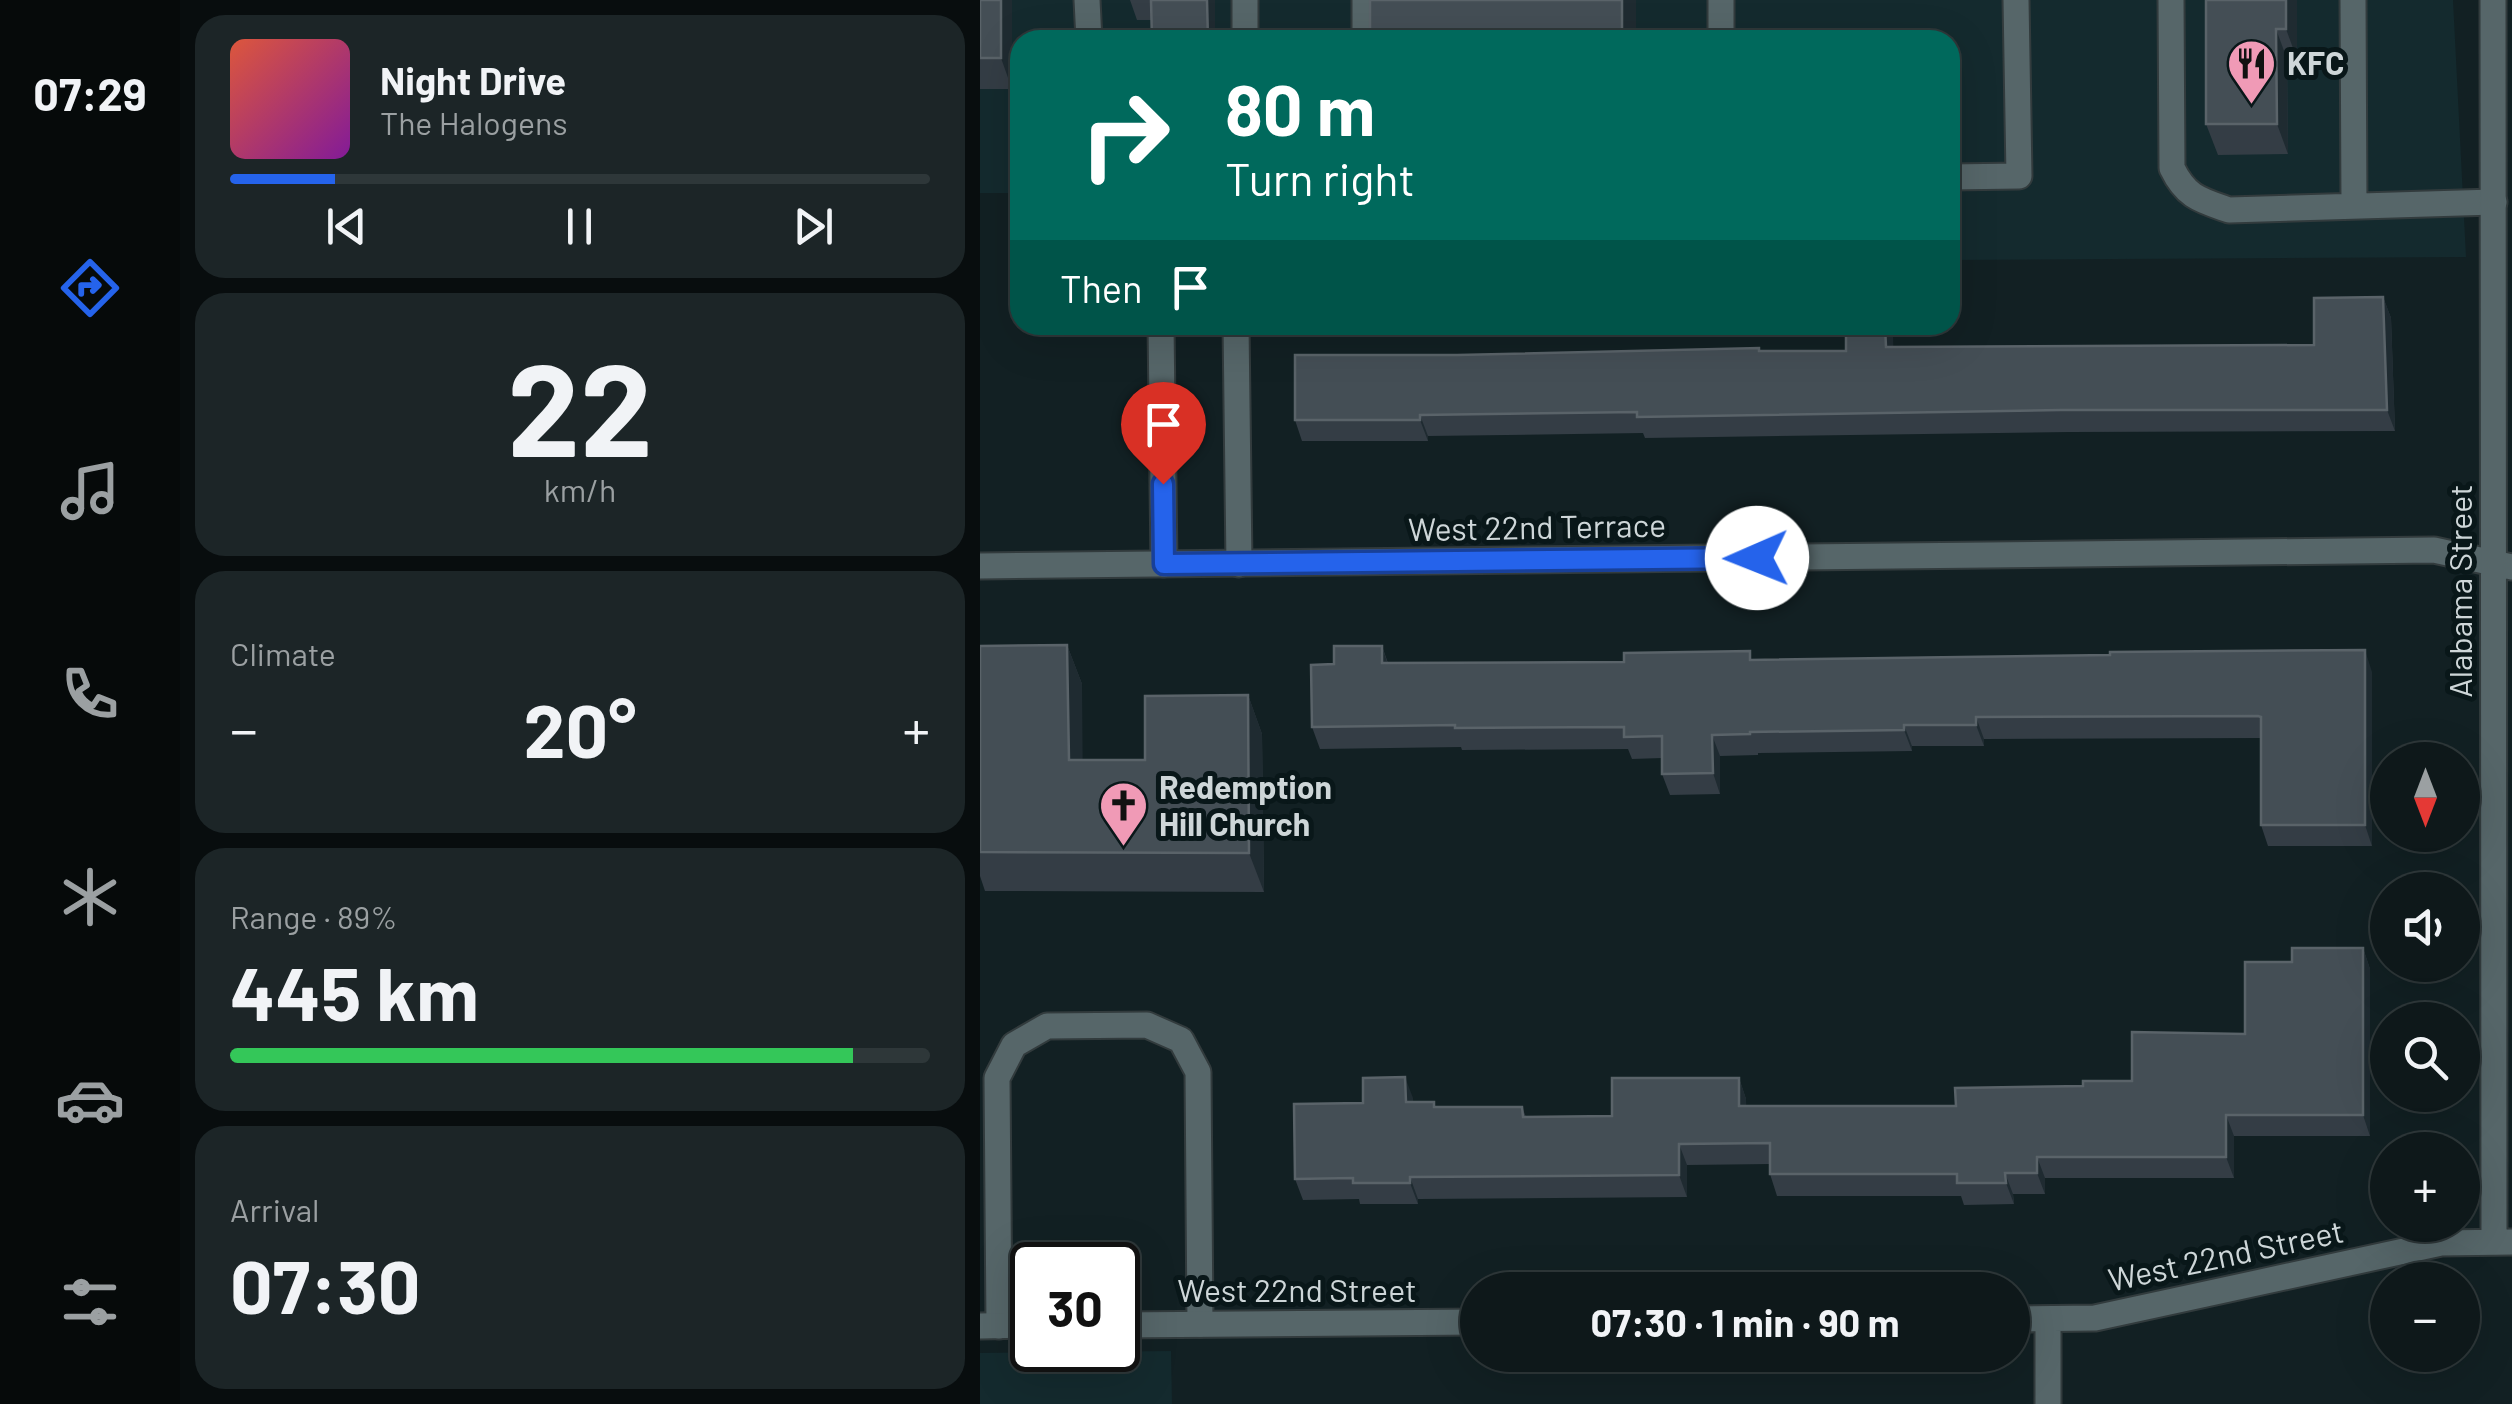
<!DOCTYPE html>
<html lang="en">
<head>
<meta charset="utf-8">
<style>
	body { margin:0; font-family:Barlow,sans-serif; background:#1c2527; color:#f1f3f6; height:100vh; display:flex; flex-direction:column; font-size:38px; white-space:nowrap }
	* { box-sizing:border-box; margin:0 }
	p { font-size:32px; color:#9ba0a2 }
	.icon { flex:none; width:55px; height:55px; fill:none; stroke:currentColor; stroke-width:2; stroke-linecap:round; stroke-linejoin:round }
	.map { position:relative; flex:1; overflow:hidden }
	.panel { display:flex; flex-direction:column; gap:15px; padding:15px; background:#080d0e; width:800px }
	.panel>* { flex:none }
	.top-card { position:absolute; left:30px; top:30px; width:950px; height:305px; border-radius:30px; box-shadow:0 10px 40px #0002,0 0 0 2px #2e3739; background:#00695c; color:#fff; overflow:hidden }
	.needle { width:65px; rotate:180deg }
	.buttons { position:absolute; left:1390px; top:742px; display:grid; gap:20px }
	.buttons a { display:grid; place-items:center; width:110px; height:110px; border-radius:50%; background:#0e181a; box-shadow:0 10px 40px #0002,0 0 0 2px #2e3739; font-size:50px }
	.speed { position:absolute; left:30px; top:1242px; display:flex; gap:20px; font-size:50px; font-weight:700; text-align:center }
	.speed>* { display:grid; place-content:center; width:130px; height:130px; border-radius:50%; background:#0e181a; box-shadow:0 10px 40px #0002,0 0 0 2px #2e3739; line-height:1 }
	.speed .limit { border:5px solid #111; border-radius:15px; background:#fff; color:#111 }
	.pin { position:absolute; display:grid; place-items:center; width:85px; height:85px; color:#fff; margin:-102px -42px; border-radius:50% 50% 50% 0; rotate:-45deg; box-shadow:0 0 10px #0007 }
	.pin .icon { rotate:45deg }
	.me { position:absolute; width:110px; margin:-55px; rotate:269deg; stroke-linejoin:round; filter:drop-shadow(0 0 8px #0008) }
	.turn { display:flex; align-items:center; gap:35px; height:210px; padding:0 50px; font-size:45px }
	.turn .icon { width:130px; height:130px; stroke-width:2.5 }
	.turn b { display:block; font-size:70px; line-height:85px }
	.then { display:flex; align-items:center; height:95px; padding:0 50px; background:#0003; gap:20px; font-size:38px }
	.big { font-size:75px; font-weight:700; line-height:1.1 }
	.panel .card { flex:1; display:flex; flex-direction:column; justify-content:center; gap:15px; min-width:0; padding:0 35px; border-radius:30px; background:#1c2527 }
	.panel .dial { align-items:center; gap:0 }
	.dial b { font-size:130px; line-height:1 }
	.song { display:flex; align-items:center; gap:30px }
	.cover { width:120px; height:120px; border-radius:15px; background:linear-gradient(135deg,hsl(10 70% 55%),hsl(290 70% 35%)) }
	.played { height:10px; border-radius:5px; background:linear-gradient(90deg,#2563eb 15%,#2e3739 15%) }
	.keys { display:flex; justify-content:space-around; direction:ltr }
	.heat { display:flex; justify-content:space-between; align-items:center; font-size:55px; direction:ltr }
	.charge { height:15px; border-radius:8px; background:linear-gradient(90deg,#34c759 89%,#2e3739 0) }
	.trip { position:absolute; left:480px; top:1272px; width:570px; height:100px; border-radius:50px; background:#0e181a; box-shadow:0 10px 40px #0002,0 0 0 2px #2e3739; font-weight:700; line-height:100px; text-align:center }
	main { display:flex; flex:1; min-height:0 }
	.dock { display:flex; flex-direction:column; width:180px; justify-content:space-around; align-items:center; background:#060a0a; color:#9ba0a2 }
	.dock .icon { width:70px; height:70px }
	.dock .active { color:#2563eb }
	.dock b { font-size:45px; color:#f1f3f6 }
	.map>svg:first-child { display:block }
	.built { fill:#142a2e }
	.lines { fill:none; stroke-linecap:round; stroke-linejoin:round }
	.lane-casing { stroke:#323b3d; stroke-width:29 }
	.street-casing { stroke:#323b3d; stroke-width:29 }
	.lane { stroke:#566669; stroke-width:25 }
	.street { stroke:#566669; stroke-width:25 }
	.wall { fill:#343d45 }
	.shaded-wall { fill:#1f2b31 }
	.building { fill:#444e55; stroke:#5a6369; stroke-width:2.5 }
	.route-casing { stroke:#184099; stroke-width:25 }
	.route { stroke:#2563eb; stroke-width:18 }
	.labels { text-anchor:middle; stroke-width:10; stroke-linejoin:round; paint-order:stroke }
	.poi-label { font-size:32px; font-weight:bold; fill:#ced6d8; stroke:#091719; text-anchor:start }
	.street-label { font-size:32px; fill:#ced6d8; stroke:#091719 }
</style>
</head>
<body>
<main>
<nav class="dock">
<b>07:29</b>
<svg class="icon active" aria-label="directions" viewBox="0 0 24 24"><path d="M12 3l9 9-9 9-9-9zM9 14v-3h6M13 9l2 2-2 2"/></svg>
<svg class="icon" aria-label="music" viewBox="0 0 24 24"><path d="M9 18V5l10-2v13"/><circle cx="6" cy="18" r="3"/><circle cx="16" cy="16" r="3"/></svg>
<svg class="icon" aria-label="phone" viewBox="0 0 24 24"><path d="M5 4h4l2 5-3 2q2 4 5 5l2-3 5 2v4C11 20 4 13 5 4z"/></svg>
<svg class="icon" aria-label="climate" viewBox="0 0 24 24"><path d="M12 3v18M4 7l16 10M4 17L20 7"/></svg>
<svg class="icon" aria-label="car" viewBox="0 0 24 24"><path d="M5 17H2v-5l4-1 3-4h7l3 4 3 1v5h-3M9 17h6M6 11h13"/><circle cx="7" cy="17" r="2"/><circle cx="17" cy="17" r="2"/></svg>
<svg class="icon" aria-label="filters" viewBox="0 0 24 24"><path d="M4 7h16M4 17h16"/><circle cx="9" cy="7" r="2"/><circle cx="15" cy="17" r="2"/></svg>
</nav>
<section class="panel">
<div class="card">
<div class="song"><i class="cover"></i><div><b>Night Drive</b><p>The Halogens</p></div></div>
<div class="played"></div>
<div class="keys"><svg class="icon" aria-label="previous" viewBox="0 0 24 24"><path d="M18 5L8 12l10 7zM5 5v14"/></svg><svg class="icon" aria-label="pause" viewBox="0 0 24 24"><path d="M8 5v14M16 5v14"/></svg><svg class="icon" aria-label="next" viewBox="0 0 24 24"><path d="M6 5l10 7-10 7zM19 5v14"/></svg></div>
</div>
<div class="card dial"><b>22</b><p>km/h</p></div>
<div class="card"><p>Climate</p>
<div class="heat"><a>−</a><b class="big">20°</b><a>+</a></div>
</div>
<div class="card"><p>Range · 89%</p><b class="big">445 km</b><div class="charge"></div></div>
<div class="card"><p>Arrival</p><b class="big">07:30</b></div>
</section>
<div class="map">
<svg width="1532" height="1404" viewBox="0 0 1532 1404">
	<rect width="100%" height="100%" fill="#122023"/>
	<!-- built -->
	<path class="built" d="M 0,0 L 1473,0 L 1486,257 L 970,260 L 970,40 L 40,40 L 40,193 L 0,193 Z
		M 191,1351 L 192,1404 L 0,1404 L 0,1353 Z"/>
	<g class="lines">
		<defs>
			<path id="lane" d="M 107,0 L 109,40
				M 265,0 L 265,40
				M 385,0 L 385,40
				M 741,0 L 741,40
				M 1191,0 L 1192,168 C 1206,197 1220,200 1249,210 L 1514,202
				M 1373,0 L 1374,206
				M 970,177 L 1039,176 L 1036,0
				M 181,325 L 184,564
				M 256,325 L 259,564
				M 19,1326 L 17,1078 L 34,1045 L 67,1026 L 167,1025 L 201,1040 L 218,1072 L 220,1324"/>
			<path id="street" d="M 1513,0 L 1514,1242
				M 0,566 L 1454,550 L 1532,567
				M 1032,1319 L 1115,1318 L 1461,1243 L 1532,1242
				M 138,1325 L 498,1322
				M 0,1326 L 52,1325
				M 1068,1404 L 1068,1319"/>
		</defs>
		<!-- lane casing -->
		<use href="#lane" class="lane-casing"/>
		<!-- street casing -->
		<use href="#street" class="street-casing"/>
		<!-- lane -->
		<use href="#lane" class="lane"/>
		<!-- street -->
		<use href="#street" class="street"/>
	</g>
	<!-- wall -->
	<path class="wall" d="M 0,0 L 32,0 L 32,89 L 0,89 Z
		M 150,0 L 235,0 L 171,20 L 157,20 Z
		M 1317,0 L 1317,59 L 1307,59 L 1308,154 L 1238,155 L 1226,124 Z
		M 1403,297 L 1411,318 L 1415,431 L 1089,432 L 665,438 L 663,433 L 448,436 L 448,441 L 322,441 L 315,420 L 477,355 L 866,351 L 866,325 L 909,325 L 913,336 L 913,347 L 1334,345 Z
		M 87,645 L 102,684 L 102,760 L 165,760 L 268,695 L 282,734 L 284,892 L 5,891 L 0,876 L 0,646 Z
		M 402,646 L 408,663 L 773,660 L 1392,672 L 1392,846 L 1288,846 L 1281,825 L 1281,738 L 1004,739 L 1004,746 L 932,746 L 932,751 L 778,753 L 778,755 L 740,756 L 740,794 L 690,795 L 682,774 L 682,758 L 652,759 L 648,749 L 482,750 L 481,747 L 340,749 L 332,727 L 354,664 Z
		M 1383,948 L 1390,969 L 1390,1136 L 1254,1136 L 1254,1178 L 1065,1178 L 1065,1194 L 1033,1194 L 1034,1204 L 984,1205 L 981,1196 L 797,1196 L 790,1174 L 790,1164 L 707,1165 L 707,1197 L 438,1199 L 438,1204 L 380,1204 L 379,1199 L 323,1200 L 315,1179 L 383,1103 L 433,1098 L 433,1102 L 456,1107 L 542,1107 L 546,1117 L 632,1116 L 759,1078 L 766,1099 L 766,1106 L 976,1106 L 1103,1086 L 1152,1081 L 1265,1034 L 1312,962 Z"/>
	<!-- shaded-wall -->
	<path class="shaded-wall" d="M 21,0 L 32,0 L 32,89 L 21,58 Z
		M 227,0 L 235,0 L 235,40 L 228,40 Z
		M 642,0 L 656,0 L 656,40 L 642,40 Z
		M 1306,0 L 1317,0 L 1317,59 L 1306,29 Z
		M 1296,29 L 1307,59 L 1308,154 L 1297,124 Z
		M 1403,297 L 1411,318 L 1415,431 L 1407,410 Z
		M 905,325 L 909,325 L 913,336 L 914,368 L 906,347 Z
		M 440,415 L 448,436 L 448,441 L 440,420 Z
		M 87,645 L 102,684 L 103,798 L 89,760 Z
		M 402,646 L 409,668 L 402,663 Z
		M 1385,650 L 1392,672 L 1392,846 L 1385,825 Z
		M 268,695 L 282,734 L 284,892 L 269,853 Z
		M 996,717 L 1004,739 L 1004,746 L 996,725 Z
		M 924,725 L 932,746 L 932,751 L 924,730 Z
		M 732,735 L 740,756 L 740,794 L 733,773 Z
		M 1383,948 L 1390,969 L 1390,1136 L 1383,1115 Z
		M 425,1077 L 433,1098 L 434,1124 L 426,1102 Z
		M 759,1078 L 766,1099 L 767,1127 L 759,1106 Z
		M 1246,1115 L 1254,1136 L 1254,1178 L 1246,1157 Z
		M 699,1144 L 707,1165 L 707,1197 L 699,1175 Z
		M 1057,1157 L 1065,1178 L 1065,1194 L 1057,1173 Z
		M 1025,1173 L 1033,1194 L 1034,1204 L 1026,1183 Z
		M 430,1177 L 438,1199 L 438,1204 L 430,1183 Z"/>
	<!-- building -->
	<path class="building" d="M 0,0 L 21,0 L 21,58 L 0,58 Z
		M 171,0 L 227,0 L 228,40 L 172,40 Z
		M 390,0 L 642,0 L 642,40 L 390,40 Z
		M 1226,0 L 1306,0 L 1306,29 L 1296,29 L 1297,124 L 1226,124 Z
		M 1403,297 L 1407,410 L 1081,410 L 657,417 L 657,412 L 440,415 L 440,420 L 315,420 L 315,355 L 477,355 L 779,348 L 779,351 L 866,351 L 866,325 L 905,325 L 906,347 L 1334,345 L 1334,298 Z
		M 87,645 L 89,760 L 165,760 L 165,696 L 268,695 L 269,853 L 0,852 L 0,646 Z
		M 354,646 L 402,646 L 402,663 L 644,662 L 644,653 L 770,651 L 770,660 L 1130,655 L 1130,652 L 1385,650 L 1385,825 L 1281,825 L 1281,717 L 1278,716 L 996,717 L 996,725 L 924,725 L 924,730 L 770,732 L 770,734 L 732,735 L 733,773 L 682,774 L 682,736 L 644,737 L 644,727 L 475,728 L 475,725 L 332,727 L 331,665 L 354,664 Z
		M 1312,948 L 1383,948 L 1383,1115 L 1246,1115 L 1246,1157 L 1057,1157 L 1057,1173 L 1025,1173 L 1026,1183 L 977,1183 L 977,1174 L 790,1174 L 790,1143 L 699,1144 L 699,1175 L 430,1177 L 430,1183 L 373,1183 L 373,1178 L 315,1179 L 314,1104 L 383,1103 L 383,1078 L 425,1077 L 426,1102 L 454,1102 L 454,1107 L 542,1107 L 543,1117 L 632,1116 L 632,1078 L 759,1078 L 759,1106 L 976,1106 L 975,1088 L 1103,1086 L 1103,1081 L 1152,1081 L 1152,1032 L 1265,1034 L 1265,962 L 1312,962 Z"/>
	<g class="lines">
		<defs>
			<path id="route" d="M 183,484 L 184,564 L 777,558"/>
		</defs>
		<!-- route casing -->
		<use href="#route" class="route-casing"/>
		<!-- route -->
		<use href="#route" class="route"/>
	</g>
	<!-- icons -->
	<defs>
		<symbol id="restaurant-pin" viewBox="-11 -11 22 30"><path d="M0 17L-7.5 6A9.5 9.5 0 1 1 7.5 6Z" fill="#f09ab6" stroke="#091719"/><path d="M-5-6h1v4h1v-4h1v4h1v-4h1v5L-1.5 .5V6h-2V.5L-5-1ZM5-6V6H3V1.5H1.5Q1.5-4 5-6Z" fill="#111"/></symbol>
		<symbol id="church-pin" viewBox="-11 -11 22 30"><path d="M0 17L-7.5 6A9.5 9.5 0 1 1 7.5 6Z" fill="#f09ab6" stroke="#091719"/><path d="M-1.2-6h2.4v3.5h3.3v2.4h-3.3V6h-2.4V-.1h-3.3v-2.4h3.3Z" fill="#111"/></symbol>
	</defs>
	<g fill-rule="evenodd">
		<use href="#restaurant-pin" x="1244" y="36" width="55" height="75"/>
		<use href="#church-pin" x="116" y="778" width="55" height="75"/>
	</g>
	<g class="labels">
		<!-- poi labels -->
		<g class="poi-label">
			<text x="1307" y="75">KFC</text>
			<text x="179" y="799">Redemption<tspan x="179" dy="37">Hill Church</tspan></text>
		</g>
		<!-- street labels -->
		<g class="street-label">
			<text transform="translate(557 528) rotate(-1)" y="11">West 22nd Terrace</text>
			<text transform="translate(1481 591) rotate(-90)" y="11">Alabama Street</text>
			<text transform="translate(1246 1256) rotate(-12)" y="11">West 22nd Street</text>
			<text x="317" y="1302">West 22nd Street</text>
		</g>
	</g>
</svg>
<div class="buttons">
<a><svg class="needle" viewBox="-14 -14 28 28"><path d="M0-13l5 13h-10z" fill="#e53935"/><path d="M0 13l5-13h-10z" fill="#9ba0a2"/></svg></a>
<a><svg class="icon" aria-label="sound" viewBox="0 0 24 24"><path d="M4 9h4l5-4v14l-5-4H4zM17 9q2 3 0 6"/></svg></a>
<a><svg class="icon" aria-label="search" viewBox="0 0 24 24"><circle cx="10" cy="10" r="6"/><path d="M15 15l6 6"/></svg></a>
<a>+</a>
<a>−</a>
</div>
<div class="speed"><div class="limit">30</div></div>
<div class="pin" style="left:183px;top:484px;background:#d93025"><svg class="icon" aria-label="arrive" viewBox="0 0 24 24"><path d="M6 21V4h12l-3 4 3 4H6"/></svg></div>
<svg class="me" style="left:777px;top:558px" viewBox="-20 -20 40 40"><circle r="19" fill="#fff"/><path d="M0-13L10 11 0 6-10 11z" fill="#2563eb"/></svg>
<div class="trip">07:30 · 1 min · 90 m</div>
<div class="top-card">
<div class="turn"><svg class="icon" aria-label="right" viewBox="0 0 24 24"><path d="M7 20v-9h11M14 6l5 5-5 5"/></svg><div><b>80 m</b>Turn right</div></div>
<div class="then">Then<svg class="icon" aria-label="arrive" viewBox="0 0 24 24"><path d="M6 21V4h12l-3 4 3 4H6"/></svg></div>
</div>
</div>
</main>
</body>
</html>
